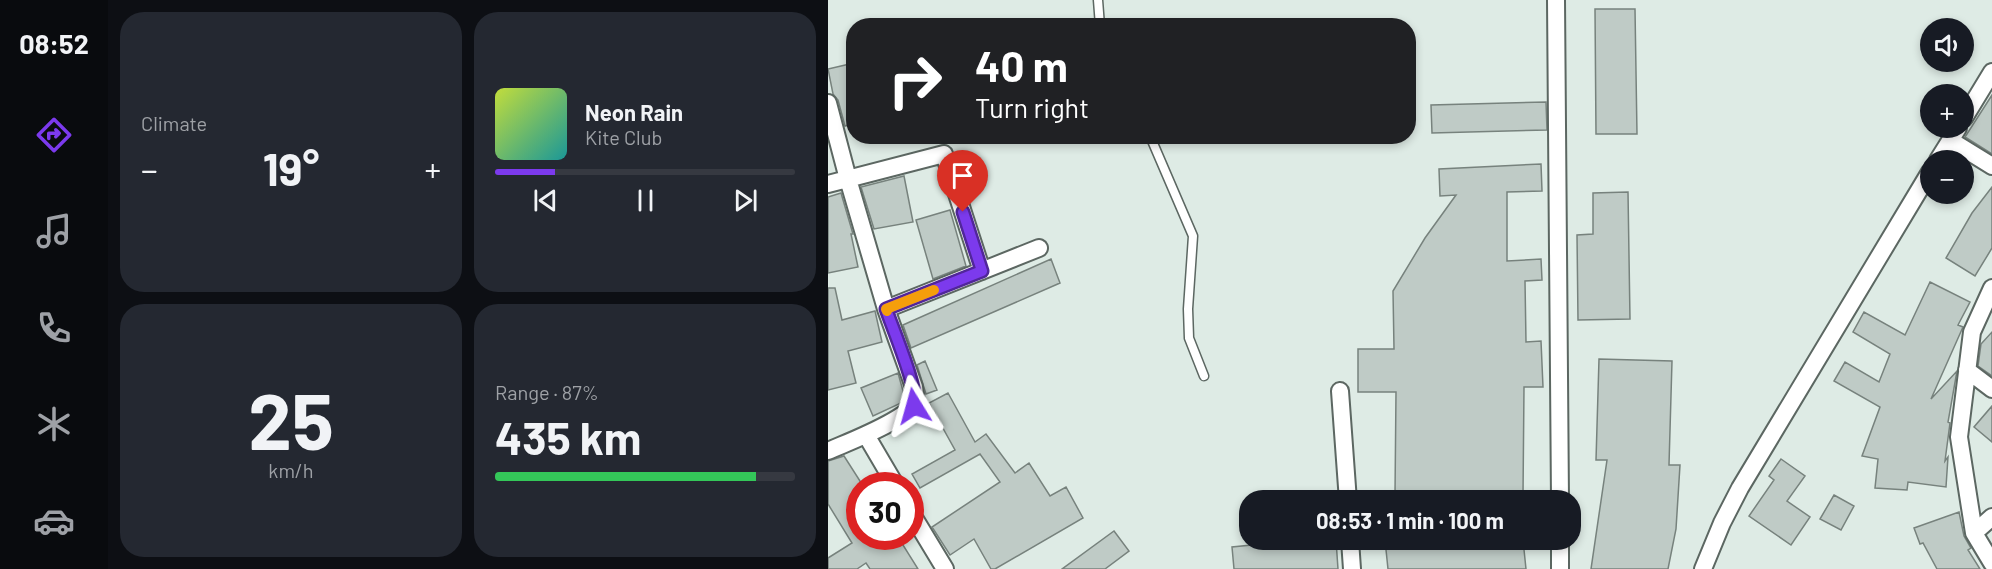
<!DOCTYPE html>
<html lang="en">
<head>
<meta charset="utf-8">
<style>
	body { margin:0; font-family:Barlow,sans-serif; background:#242831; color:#f1f3f6; height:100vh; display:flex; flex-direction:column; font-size:22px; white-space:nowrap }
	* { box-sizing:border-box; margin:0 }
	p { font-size:20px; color:#9ea1a6 }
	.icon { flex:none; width:33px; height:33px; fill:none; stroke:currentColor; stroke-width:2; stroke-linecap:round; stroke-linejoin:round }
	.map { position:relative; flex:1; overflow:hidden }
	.drawer { display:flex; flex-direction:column; gap:12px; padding:12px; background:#0d0f14; width:720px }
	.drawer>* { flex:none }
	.hud { position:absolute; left:18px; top:18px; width:570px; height:126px; border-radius:24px; box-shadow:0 3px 9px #0003; background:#202124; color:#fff; overflow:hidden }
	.controls { position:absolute; left:1092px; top:18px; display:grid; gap:12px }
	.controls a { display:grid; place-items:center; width:54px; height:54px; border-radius:50%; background:#171b24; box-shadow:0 3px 9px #0003; font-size:30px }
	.speed { position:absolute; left:18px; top:472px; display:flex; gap:12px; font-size:30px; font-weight:700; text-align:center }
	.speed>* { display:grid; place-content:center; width:78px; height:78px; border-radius:50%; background:#171b24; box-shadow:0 3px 9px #0003; line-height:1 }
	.speed .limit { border:9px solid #d22; background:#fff; color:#111 }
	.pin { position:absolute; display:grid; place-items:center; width:51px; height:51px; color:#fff; margin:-62px -26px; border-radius:50% 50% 50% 0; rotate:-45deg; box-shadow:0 0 6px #0007 }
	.pin .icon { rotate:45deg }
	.me { position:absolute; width:66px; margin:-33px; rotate:352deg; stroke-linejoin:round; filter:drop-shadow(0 0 4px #0008) }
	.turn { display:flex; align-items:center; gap:21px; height:126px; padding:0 30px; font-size:27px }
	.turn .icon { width:78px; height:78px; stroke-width:2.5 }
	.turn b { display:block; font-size:42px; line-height:51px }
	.big { font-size:45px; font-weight:700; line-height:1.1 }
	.drawer .tile { flex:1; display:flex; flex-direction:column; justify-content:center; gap:9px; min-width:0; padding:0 21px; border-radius:24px; background:#242831 }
	.drawer .dial { align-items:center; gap:0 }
	.dial b { font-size:78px; line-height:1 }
	.song { display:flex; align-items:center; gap:18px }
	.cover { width:72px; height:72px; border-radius:9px; background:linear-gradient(135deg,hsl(70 70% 55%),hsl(180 70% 35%)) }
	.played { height:6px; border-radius:3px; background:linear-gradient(90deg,#7c3aed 20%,#363941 20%) }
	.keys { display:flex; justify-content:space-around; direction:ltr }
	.heat { display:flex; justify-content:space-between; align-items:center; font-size:33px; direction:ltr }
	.charge { height:9px; border-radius:4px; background:linear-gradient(90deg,#34c759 87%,#363941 0) }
	.drawer .tiles { flex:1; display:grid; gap:12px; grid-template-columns:repeat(2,1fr) }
	.trip { position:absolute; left:411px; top:490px; width:342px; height:60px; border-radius:24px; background:#171b24; box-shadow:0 3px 9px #0003; font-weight:700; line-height:60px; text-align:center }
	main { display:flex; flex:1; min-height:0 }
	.menu { display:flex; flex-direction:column; width:108px; justify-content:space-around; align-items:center; background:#090b0e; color:#9ea1a6 }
	.menu .icon { width:42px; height:42px }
	.menu .selected { color:#7c3aed }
	.menu b { font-size:27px; color:#f1f3f6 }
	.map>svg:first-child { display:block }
	.building { fill:#bfcbc6; stroke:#77827d; stroke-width:1.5 }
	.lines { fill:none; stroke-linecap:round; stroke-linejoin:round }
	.lane-casing { stroke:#5c6762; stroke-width:11 }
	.street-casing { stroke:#5c6762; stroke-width:20 }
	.lane { stroke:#fff; stroke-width:8 }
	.street { stroke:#fff; stroke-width:16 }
	.route-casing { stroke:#51269a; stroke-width:15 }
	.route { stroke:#7c3aed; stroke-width:10 }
	.slow { stroke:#f59e0b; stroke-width:10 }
</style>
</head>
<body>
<main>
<nav class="menu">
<b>08:52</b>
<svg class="icon selected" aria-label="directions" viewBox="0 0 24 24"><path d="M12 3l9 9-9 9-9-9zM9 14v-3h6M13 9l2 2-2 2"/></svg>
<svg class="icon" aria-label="music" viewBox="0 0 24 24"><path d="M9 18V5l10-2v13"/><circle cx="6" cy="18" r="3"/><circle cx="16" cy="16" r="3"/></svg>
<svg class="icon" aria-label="phone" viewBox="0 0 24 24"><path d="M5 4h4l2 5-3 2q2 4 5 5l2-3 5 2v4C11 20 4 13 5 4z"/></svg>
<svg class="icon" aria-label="climate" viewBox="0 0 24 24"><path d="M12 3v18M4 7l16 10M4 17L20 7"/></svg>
<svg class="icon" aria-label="car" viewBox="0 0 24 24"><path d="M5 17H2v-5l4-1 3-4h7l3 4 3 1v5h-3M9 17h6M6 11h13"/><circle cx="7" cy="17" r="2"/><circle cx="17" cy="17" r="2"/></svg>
</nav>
<section class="drawer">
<div class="tiles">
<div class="tile"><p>Climate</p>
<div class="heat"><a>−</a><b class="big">19°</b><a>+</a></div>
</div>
<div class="tile">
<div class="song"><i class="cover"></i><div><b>Neon Rain</b><p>Kite Club</p></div></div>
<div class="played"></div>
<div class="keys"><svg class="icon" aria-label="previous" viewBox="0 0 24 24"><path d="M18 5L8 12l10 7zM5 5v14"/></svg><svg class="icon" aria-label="pause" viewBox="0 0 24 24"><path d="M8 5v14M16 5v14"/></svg><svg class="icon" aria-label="next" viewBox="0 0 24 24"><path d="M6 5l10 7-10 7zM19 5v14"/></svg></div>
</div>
<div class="tile dial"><b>25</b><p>km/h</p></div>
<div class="tile"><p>Range · 87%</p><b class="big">435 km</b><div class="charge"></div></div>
</div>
</section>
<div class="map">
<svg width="1164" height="569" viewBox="0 0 1164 569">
	<rect width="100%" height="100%" fill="#deebe5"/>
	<!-- building -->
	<path class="building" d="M 767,9 L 807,9 L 809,134 L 768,134 Z
		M 26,63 L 26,124 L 17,126 L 10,100 L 5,94 L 0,69 Z
		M 1164,95 L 1164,154 L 1137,137 Z
		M 718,102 L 719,130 L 604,133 L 603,105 Z
		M 713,164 L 714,191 L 679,192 L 679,261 L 713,259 L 714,280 L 697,281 L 698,342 L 713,341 L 715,387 L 696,387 L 695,496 L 567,495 L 568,392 L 530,392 L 530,349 L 566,349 L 565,291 L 597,238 L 628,195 L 612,196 L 611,169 Z
		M 76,176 L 85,222 L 46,229 L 33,187 Z
		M 1164,187 L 1164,248 L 1147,276 L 1118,258 L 1144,213 Z
		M 800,192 L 802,319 L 750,320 L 749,235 L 765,234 L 765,193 Z
		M 13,193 L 25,234 L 23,234 L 30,267 L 0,273 L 0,197 Z
		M 122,210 L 138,266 L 105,279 L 88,220 Z
		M 223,259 L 232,283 L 83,348 L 75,325 Z
		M 1102,282 L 1142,302 L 1130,325 L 1135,327 L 1103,399 L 1129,371 L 1120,422 L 1122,423 L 1117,461 L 1120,457 L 1118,487 L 1080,482 L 1079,490 L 1047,488 L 1050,459 L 1034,456 L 1052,407 L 1006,381 L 1017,362 L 1051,382 L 1062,354 L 1025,332 L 1036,312 L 1077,335 Z
		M 0,288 L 7,288 L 14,320 L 47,311 L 54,342 L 20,351 L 28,383 L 0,390 Z
		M 1164,332 L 1164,376 L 1150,366 L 1153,344 Z
		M 771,359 L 844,361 L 841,465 L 852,465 L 848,529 L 840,569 L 763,569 L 779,460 L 768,460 Z
		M 97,361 L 109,390 L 98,394 L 89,365 Z
		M 70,373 L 77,398 L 71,404 L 45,416 L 33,388 Z
		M 120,393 L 147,442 L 158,434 L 187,473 L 201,463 L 222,496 L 238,487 L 255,518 L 167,569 L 163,569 L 146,539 L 122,555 L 104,527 L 172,482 L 152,454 L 92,488 L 84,474 L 127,450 L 101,403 Z
		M 1164,406 L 1164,442 L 1146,427 Z
		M 16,456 L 32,481 L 32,537 L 70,537 L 90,569 L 42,569 L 38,563 L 29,569 L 0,569 L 0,558 L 24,543 L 0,504 L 0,461 Z
		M 953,459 L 977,476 L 959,501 L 982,517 L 963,545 L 921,516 L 946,480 L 941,476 Z
		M 1006,495 L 1026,506 L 1013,530 L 992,519 Z
		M 1131,512 L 1136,536 L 1143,548 L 1140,550 L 1152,569 L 1109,569 L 1095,543 L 1092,544 L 1086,528 Z
		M 286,531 L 301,551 L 277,569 L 234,569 Z
		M 473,540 L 508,540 L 510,569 L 406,569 L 404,547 Z
		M 557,540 L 695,540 L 698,569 L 560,569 Z"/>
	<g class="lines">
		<defs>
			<path id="lane" d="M 270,0 L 272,26
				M 322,136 L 365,236 L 360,309 L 361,338 L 376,376"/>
			<path id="street" d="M 728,0 L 732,501
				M 0,103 L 20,179 L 58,309 L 211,248
				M 1136,118 L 1164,72
				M 1122,140 L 1164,166
				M 1110,160 L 1130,128
				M 0,184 L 116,154 L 154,271
				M 1164,288 L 1144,332 L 1131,437 L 1146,533 L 1164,563
				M 1139,370 L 1164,389
				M 512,391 L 520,501
				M 38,435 L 68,486
				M 0,451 C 20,442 80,420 88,401 L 86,387 L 58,309
				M 82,511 L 117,569
				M 1146,533 L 1164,517
				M 522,540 L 524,569
				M 732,540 L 732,569
				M 875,569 L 894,523 L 912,488 L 1102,172"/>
		</defs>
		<!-- lane casing -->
		<use href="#lane" class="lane-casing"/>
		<!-- street casing -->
		<use href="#street" class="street-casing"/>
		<!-- lane -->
		<use href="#lane" class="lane"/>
		<!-- street -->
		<use href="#street" class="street"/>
	</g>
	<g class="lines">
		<defs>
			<path id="route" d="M 86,406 C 92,392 64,327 58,309 L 154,271 L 135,212"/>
		</defs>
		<!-- route casing -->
		<use href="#route" class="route-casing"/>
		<!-- route -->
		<use href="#route" class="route"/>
		<!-- slow -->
		<path class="slow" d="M 59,311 L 58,309 L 106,290"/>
	</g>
</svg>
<div class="controls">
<a><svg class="icon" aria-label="sound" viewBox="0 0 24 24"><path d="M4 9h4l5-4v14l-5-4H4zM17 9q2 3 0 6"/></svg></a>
<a>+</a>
<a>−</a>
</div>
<div class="speed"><div class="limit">30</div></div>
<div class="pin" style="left:135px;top:212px;background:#d93025"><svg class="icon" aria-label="arrive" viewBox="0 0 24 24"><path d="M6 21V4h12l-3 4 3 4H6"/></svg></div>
<svg class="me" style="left:86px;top:406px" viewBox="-20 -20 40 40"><path d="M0-17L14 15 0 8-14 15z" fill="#7c3aed" stroke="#fff" stroke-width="4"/></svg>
<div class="trip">08:53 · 1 min · 100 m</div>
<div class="hud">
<div class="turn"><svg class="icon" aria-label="right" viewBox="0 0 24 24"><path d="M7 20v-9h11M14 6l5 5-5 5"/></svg><div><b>40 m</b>Turn right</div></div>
</div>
</div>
</main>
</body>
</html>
